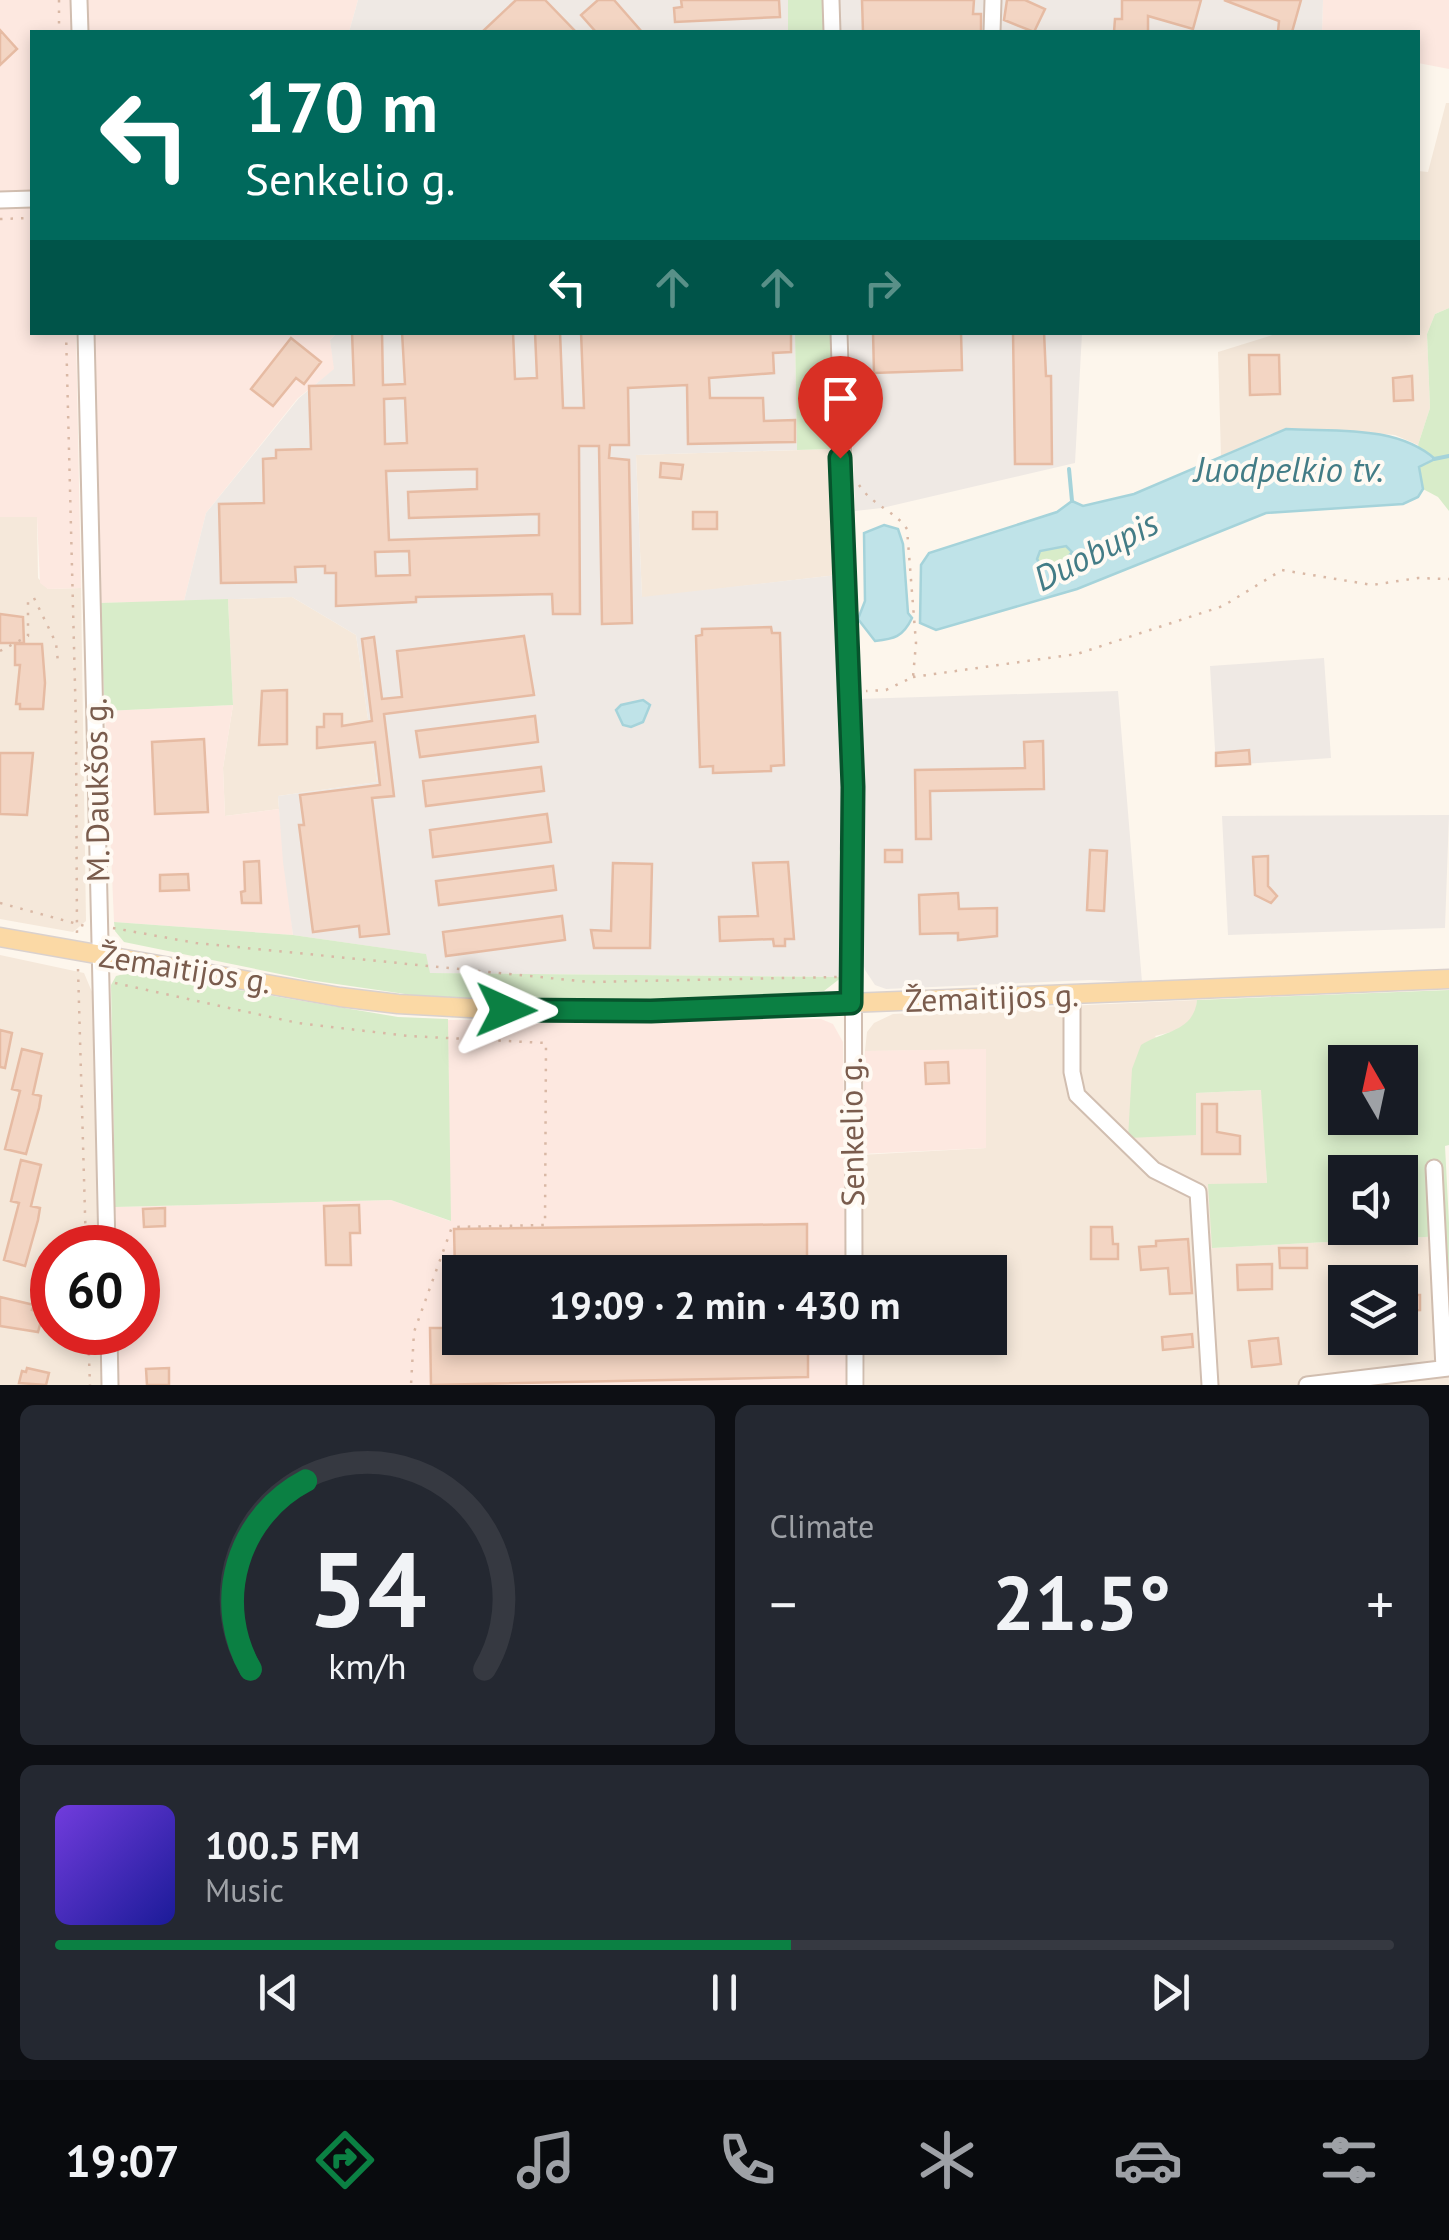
<!DOCTYPE html>
<html lang="en">
<head>
<meta charset="utf-8">
<style>
	body { margin:0; font-family:"PT Sans",sans-serif; background:#242831; color:#f1f3f6; height:100vh; display:flex; flex-direction:column; font-size:38px; white-space:nowrap }
	* { box-sizing:border-box; margin:0 }
	p { font-size:32px; color:#9ea1a6 }
	.icon { flex:none; width:55px; height:55px; fill:none; stroke:currentColor; stroke-width:2; stroke-linecap:round; stroke-linejoin:round }
	.map { position:relative; height:1385px; overflow:hidden }
	.panel { display:flex; flex-direction:column; gap:20px; padding:20px; background:#0d0f14; flex:1 }
	.panel>* { flex:none }
	.guide { position:absolute; left:30px; top:30px; width:1390px; height:305px; border-radius:0px; box-shadow:0 5px 15px #0003; background:#00695c; color:#fff; overflow:hidden }
	.needle { width:65px; rotate:351deg }
	.controls { position:absolute; left:1328px; top:1045px; display:grid; gap:20px }
	.controls a { display:grid; place-items:center; width:90px; height:90px; border-radius:0px; background:#171b24; box-shadow:0 5px 15px #0003; font-size:50px }
	.speed { position:absolute; left:30px; top:1225px; display:flex; gap:20px; font-size:50px; font-weight:700; text-align:center }
	.speed>* { display:grid; place-content:center; width:130px; height:130px; border-radius:50%; background:#171b24; box-shadow:0 5px 15px #0003; line-height:1 }
	.speed .limit { border:15px solid #d22; background:#fff; color:#111 }
	.pin { position:absolute; display:grid; place-items:center; width:85px; height:85px; color:#fff; margin:-102px -42px; border-radius:50% 50% 50% 0; rotate:-45deg; box-shadow:0 0 10px #0007 }
	.pin .icon { rotate:45deg }
	.me { position:absolute; width:110px; margin:-55px; rotate:91deg; stroke-linejoin:round; filter:drop-shadow(0 0 8px #0008) }
	.turn { display:flex; align-items:center; gap:35px; height:210px; padding:0 50px; font-size:45px }
	.turn .icon { width:130px; height:130px; stroke-width:2.5 }
	.turn b { display:block; font-size:70px; line-height:85px }
	.lanes { display:flex; align-items:center; height:95px; padding:0 50px; background:#0003; justify-content:center; gap:50px; direction:ltr }
	.lanes .off { opacity:.35 }
	.big { font-size:75px; font-weight:700; line-height:1.1 }
	.panel .card { flex:1; display:flex; flex-direction:column; justify-content:center; gap:15px; min-width:0; padding:0 35px; border-radius:15px; background:#242831 }
	.panel .dial { align-items:center; gap:0 }
	.dial svg { height:260px; overflow:visible; fill:none; stroke:#363941; stroke-width:7; stroke-linecap:round; text-anchor:middle }
	.dial text { fill:#f1f3f6; stroke:none }
	.song { display:flex; align-items:center; gap:30px }
	.cover { width:120px; height:120px; border-radius:15px; background:linear-gradient(135deg,hsl(260 70% 55%),hsl(240 70% 35%)) }
	.played { height:10px; border-radius:5px; background:linear-gradient(90deg,#0b8043 55%,#363941 55%) }
	.keys { display:flex; justify-content:space-around; direction:ltr }
	.heat { display:flex; justify-content:space-between; align-items:center; font-size:55px; direction:ltr }
	.panel .tiles { flex:1; display:grid; gap:20px; grid-template-columns:1fr 1fr }
	.card:last-child { grid-column:span 2 }
	.trip { position:absolute; left:442px; top:1255px; width:565px; height:100px; border-radius:0px; background:#171b24; box-shadow:0 5px 15px #0003; font-weight:700; line-height:100px; text-align:center }
	.dock { display:flex; height:160px; justify-content:space-around; align-items:center; background:#090b0e; color:#9ea1a6 }
	.dock .icon { width:70px; height:70px }
	.dock .on { color:#0b8043 }
	.dock b { font-size:45px; color:#f1f3f6 }
	.map>svg:first-child { display:block }
	.residential { fill:#f5e8da; fill-rule:evenodd }
	.commercial { fill:#fde8e0 }
	.industrial { fill:#efe9e4 }
	.green { fill:#d8ecc9; fill-rule:evenodd }
	.water { fill:#bfe3e8; stroke:#a5d3da; stroke-width:2.5; fill-rule:evenodd }
	.lines { fill:none; stroke-linecap:round; stroke-linejoin:round }
	.stream { stroke:#a5d3da; stroke-width:4 }
	.building { fill:#f3d5c3; stroke:#e6bba3; stroke-width:2.5; fill-rule:evenodd }
	.minor-casing { stroke:#d1beb0; stroke-width:19 }
	.major-casing { stroke:#dad1cd; stroke-width:21 }
	.path { stroke:#d9b8a5; stroke-width:2.5; stroke-dasharray:2.5 8; stroke-linecap:butt }
	.minor { stroke:#fff; stroke-width:15 }
	.major { stroke:#fbd9a5; stroke-width:18 }
	.route-casing { stroke:#07532c; stroke-width:25 }
	.route { stroke:#0b8043; stroke-width:18 }
	.labels { text-anchor:middle; stroke-width:8; stroke-linejoin:round; paint-order:stroke }
	.street-label { font-size:32px; fill:#7a5c4d; stroke:#fffaf3 }
	.water-label { font-size:35px; font-style:italic; fill:#437c86; stroke:#fffaf3 }
</style>
</head>
<body>
<div class="map">
<svg width="1449" height="1385" viewBox="0 0 1449 1385">
	<rect width="100%" height="100%" fill="#fdf6ec"/>
	<!-- residential -->
	<path class="residential" d="M 1446,103 L 1449,103 L 1449,308 L 1435,314 L 1427,334 L 1430,408 L 1418,445 L 1395,435 L 1372,433 L 1273,433 L 1221,456 L 1218,352 L 1279,333 L 1418,332 L 1418,171 L 1428,172 Z
		M 834,449 L 837,575 L 642,598 L 636,455 Z
		M 0,517 L 37,517 L 38,578 L 48,589 L 81,588 L 86,921 L 73,932 L 0,919 Z
		M 292,597 L 356,635 L 377,782 L 278,796 L 279,809 L 225,816 L 223,768 L 233,705 L 228,599 Z
		M 0,955 L 84,973 L 92,992 L 98,1247 L 52,1248 L 52,1332 L 100,1333 L 101,1385 L 0,1385 Z
		M 1197,1000 L 1196,1011 L 1188,1023 L 1175,1031 L 1155,1036 L 1196,1093 L 1262,1090 L 1267,1184 L 1212,1248 L 1444,1236 L 1449,1385 L 865,1385 L 864,1338 L 990,1338 L 990,1272 L 862,1272 L 860,1155 L 986,1148 L 986,1050 L 865,1051 L 867,1032 L 874,1023 L 893,1014 ZM 1345,1282 L 1400,1282 L 1400,1338 L 1345,1338 Z"/>
	<!-- commercial -->
	<path class="commercial" d="M 0,0 L 71,0 L 71,32 L 32,32 L 32,332 L 76,333 L 81,588 L 48,589 L 40,583 L 37,517 L 0,517 Z
		M 88,0 L 358,0 L 349,32 L 88,32 Z
		M 1323,0 L 1449,0 L 1449,69 L 1418,63 L 1418,32 L 1322,32 Z
		M 94,333 L 337,333 L 330,340 L 335,369 L 298,398 L 206,513 L 184,601 L 99,603 Z
		M 233,705 L 223,768 L 225,816 L 279,809 L 293,935 L 114,922 L 105,711 Z
		M 821,1019 L 833,1024 L 843,1042 L 846,1272 L 460,1272 L 460,1338 L 847,1338 L 847,1385 L 119,1385 L 118,1333 L 138,1332 L 138,1248 L 116,1247 L 115,1207 L 391,1200 L 450,1221 L 448,1020 Z
		M 986,1049 L 986,1148 L 860,1154 L 865,1051 Z"/>
	<!-- industrial -->
	<path class="industrial" d="M 358,0 L 788,0 L 788,32 L 349,32 Z
		M 838,0 L 1323,0 L 1322,32 L 839,32 Z
		M 337,333 L 795,333 L 797,450 L 636,455 L 642,597 L 837,575 L 846,760 L 846,829 L 839,852 L 842,977 L 429,973 L 425,954 L 293,935 L 283,862 L 278,796 L 377,782 L 356,635 L 292,597 L 184,601 L 206,513 L 299,398 L 334,369 L 330,340 Z
		M 849,333 L 1082,333 L 1075,463 L 882,508 L 855,511 Z
		M 1324,658 L 1331,758 L 1216,766 L 1210,666 Z
		M 1118,691 L 1142,982 L 1090,980 L 886,989 L 875,985 L 865,970 L 862,959 L 857,699 Z
		M 1449,815 L 1445,928 L 1228,935 L 1222,816 Z"/>
	<!-- green -->
	<path class="green" d="M 788,0 L 825,0 L 826,32 L 788,32 Z
		M 1449,308 L 1449,511 L 1438,497 L 1423,489 L 1419,467 L 1427,464 L 1418,445 L 1430,408 L 1427,334 L 1435,314 Z
		M 795,333 L 832,333 L 834,449 L 797,450 Z
		M 1066,546 L 1072,552 L 1063,563 L 1040,564 L 1036,559 L 1040,551 Z
		M 228,599 L 233,705 L 105,711 L 99,603 Z
		M 114,922 L 293,935 L 426,954 L 430,973 L 842,977 L 824,991 L 695,1002 L 515,1001 L 412,995 L 309,980 L 124,942 L 115,931 Z
		M 132,972 L 398,1017 L 448,1019 L 451,1221 L 391,1200 L 115,1207 L 111,985 L 116,976 Z
		M 1449,990 L 1449,1145 L 1445,1146 L 1449,1223 L 1449,1358 L 1444,1236 L 1212,1248 L 1208,1184 L 1267,1183 L 1261,1090 L 1196,1093 L 1196,1135 L 1128,1138 L 1132,1069 L 1141,1045 C 1163,1031 1194,1032 1197,1000 ZM 1345,1062 L 1400,1062 L 1400,1118 L 1345,1118 ZM 1345,1172 L 1400,1172 L 1400,1228 L 1345,1228 Z"/>
	<!-- water -->
	<path class="water" d="M 1286,429 C 1337,432 1396,425 1435,459 L 1419,467 L 1423,489 L 1418,497 L 1403,504 L 1266,513 L 1077,589 L 936,630 L 920,623 L 921,565 L 929,553 L 1057,512 L 1072,501 L 1083,506 L 1134,494 ZM 1066,546 L 1072,552 L 1063,563 L 1040,564 L 1037,559 L 1040,551 Z
		M 884,525 L 898,529 L 903,544 L 908,613 L 912,618 C 903,637 894,639 875,641 L 858,619 L 865,601 L 864,533 Z
		M 643,700 L 650,705 L 643,722 L 631,727 L 623,725 L 616,710 L 621,705 Z"/>
	<g class="lines">
		<!-- stream -->
		<path class="stream" d="M 1434,459 L 1449,456
			M 1069,469 L 1072,501"/>
	</g>
	<!-- building -->
	<path class="building" d="M 516,0 L 545,0 L 576,32 L 482,32 Z
		M 598,0 L 614,0 L 642,32 L 596,32 L 581,15 Z
		M 681,0 L 779,0 L 780,17 L 675,22 L 674,8 L 682,7 Z
		M 862,0 L 974,0 L 973,14 L 981,14 L 981,32 L 863,32 Z
		M 1007,0 L 1025,0 L 1045,9 L 1034,32 L 1004,20 Z
		M 1122,0 L 1201,0 L 1193,29 L 1148,16 L 1148,32 L 1114,32 L 1115,19 L 1122,19 Z
		M 1224,0 L 1301,0 L 1292,32 L 1278,32 L 1279,21 Z
		M 0,30 L 17,49 L 0,65 Z
		M 352,332 L 382,332 L 383,385 L 405,384 L 402,332 L 513,332 L 515,379 L 537,378 L 535,332 L 560,332 L 563,408 L 584,408 L 581,332 L 791,332 L 791,352 L 773,353 L 774,373 L 709,378 L 710,398 L 763,398 L 764,421 L 795,420 L 795,442 L 688,444 L 687,385 L 628,388 L 629,445 L 610,445 L 609,458 L 629,460 L 632,623 L 602,624 L 599,446 L 579,446 L 580,614 L 553,614 L 552,594 L 416,597 L 416,602 L 336,606 L 336,573 L 325,573 L 325,566 L 295,567 L 296,582 L 221,583 L 219,504 L 264,503 L 263,459 L 276,458 L 276,450 L 311,449 L 309,386 L 354,385 ZM 405,398 L 407,443 L 385,444 L 384,399 ZM 477,469 L 477,489 L 408,492 L 409,518 L 539,514 L 539,535 L 389,540 L 386,471 ZM 409,551 L 410,575 L 376,576 L 375,552 Z
		M 873,332 L 961,332 L 962,370 L 874,373 Z
		M 1013,332 L 1044,332 L 1046,376 L 1051,376 L 1052,464 L 1015,464 Z
		M 291,338 L 321,362 L 304,384 L 296,378 L 273,406 L 251,389 Z
		M 1249,355 L 1279,355 L 1280,394 L 1250,395 Z
		M 1412,376 L 1413,400 L 1394,401 L 1393,378 Z
		M 661,463 L 683,465 L 681,479 L 660,477 Z
		M 693,512 L 717,512 L 717,529 L 693,529 Z
		M 0,614 L 23,617 L 24,643 L 0,643 Z
		M 771,627 L 772,633 L 780,633 L 784,765 L 771,766 L 771,771 L 713,773 L 713,766 L 700,767 L 696,636 L 702,635 L 702,629 Z
		M 524,636 L 534,695 L 384,714 L 394,796 L 372,798 L 389,934 L 360,937 L 359,926 L 313,932 L 299,825 L 304,825 L 300,795 L 380,785 L 375,742 L 317,748 L 317,727 L 324,727 L 324,714 L 342,714 L 342,726 L 372,721 L 362,639 L 374,637 L 382,699 L 402,697 L 397,651 Z
		M 15,644 L 42,644 L 45,683 L 43,709 L 20,709 L 20,704 L 16,704 L 20,665 L 15,665 Z
		M 287,690 L 287,744 L 259,745 L 262,691 Z
		M 535,716 L 538,742 L 420,757 L 416,731 Z
		M 204,739 L 208,812 L 155,814 L 152,742 Z
		M 1043,741 L 1044,789 L 930,791 L 931,839 L 916,839 L 915,770 L 1025,768 L 1024,742 Z
		M 1249,750 L 1250,764 L 1216,766 L 1216,753 Z
		M 0,753 L 33,753 L 27,815 L 0,814 Z
		M 541,767 L 544,791 L 426,806 L 423,781 Z
		M 547,814 L 551,842 L 433,857 L 430,830 Z
		M 885,850 L 902,850 L 902,862 L 885,862 Z
		M 1090,850 L 1107,851 L 1104,911 L 1087,910 Z
		M 1268,856 L 1268,886 L 1277,896 L 1271,903 L 1255,895 L 1253,857 Z
		M 259,861 L 261,903 L 242,903 L 241,892 L 245,891 L 244,862 Z
		M 788,862 L 794,939 L 785,939 L 785,946 L 774,946 L 773,939 L 720,941 L 719,917 L 758,916 L 753,863 Z
		M 613,863 L 652,864 L 650,948 L 594,948 L 591,930 L 611,931 Z
		M 553,866 L 556,890 L 439,905 L 436,881 Z
		M 188,874 L 189,890 L 160,891 L 160,875 Z
		M 958,893 L 959,909 L 997,908 L 997,936 L 958,940 L 958,933 L 920,934 L 919,895 Z
		M 562,916 L 565,940 L 446,956 L 443,932 Z
		M 0,1030 L 12,1033 L 5,1068 L 0,1067 Z
		M 22,1049 L 42,1054 L 33,1094 L 41,1096 L 39,1108 L 26,1154 L 5,1149 L 20,1091 L 12,1089 Z
		M 948,1062 L 949,1083 L 926,1084 L 925,1063 Z
		M 1202,1104 L 1217,1104 L 1217,1132 L 1240,1136 L 1240,1154 L 1202,1154 Z
		M 21,1160 L 41,1165 L 31,1206 L 40,1208 L 38,1220 L 25,1266 L 4,1260 L 19,1203 L 11,1201 Z
		M 359,1205 L 360,1233 L 350,1233 L 351,1265 L 326,1265 L 324,1206 Z
		M 165,1208 L 165,1226 L 144,1227 L 143,1209 Z
		M 807,1224 L 807,1272 L 455,1272 L 454,1229 Z
		M 1091,1227 L 1112,1227 L 1113,1244 L 1118,1244 L 1118,1259 L 1091,1259 Z
		M 1188,1239 L 1192,1293 L 1170,1294 L 1168,1268 L 1141,1270 L 1139,1247 L 1156,1246 L 1156,1241 Z
		M 1279,1248 L 1307,1248 L 1307,1268 L 1280,1268 Z
		M 1272,1264 L 1272,1289 L 1238,1290 L 1237,1265 Z
		M 1400,1295 L 1420,1295 L 1420,1310 L 1400,1311 Z
		M 0,1297 L 34,1305 L 32,1310 L 43,1313 L 38,1332 L 0,1326 Z
		M 430,1328 L 460,1328 L 460,1338 L 808,1338 L 808,1377 L 431,1385 Z
		M 1192,1334 L 1193,1347 L 1163,1350 L 1162,1337 Z
		M 1278,1338 L 1281,1364 L 1252,1367 L 1249,1341 Z
		M 27,1368 L 49,1373 L 46,1385 L 19,1383 L 22,1371 L 26,1372 Z
		M 169,1368 L 169,1385 L 147,1385 L 146,1369 Z"/>
	<g class="lines">
		<defs>
			<path id="minor" d="M 79,0 L 80,32
				M 831,0 L 832,32
				M 992,32 L 993,0
				M 0,200 L 32,199
				M 86,332 L 107,1248
				M 839,332 L 853,787 L 854,1272
				M 1072,995 L 1072,1072 L 1077,1095 L 1154,1170 L 1198,1192 L 1210,1385
				M 1434,1168 L 1444,1368
				M 109,1332 L 110,1385
				M 855,1338 L 855,1385
				M 1307,1385 L 1449,1368"/>
			<path id="major" d="M 0,937 L 340,997 L 398,1004 L 505,1010 L 651,1011 L 1449,979"/>
		</defs>
		<!-- minor casing -->
		<use href="#minor" class="minor-casing"/>
		<!-- major casing -->
		<use href="#major" class="major-casing"/>
		<!-- path -->
		<path class="path" d="M 59,0 L 59,32
			M 0,219 L 32,218
			M 66,332 L 76,725 L 77,936
			M 859,485 C 873,506 895,511 907,529 L 916,643 L 913,677 L 886,690 L 866,691
			M 34,598 L 56,643 L 58,662
			M 0,651 L 28,636 L 28,598
			M 913,677 L 1077,654 L 1223,606 L 1282,570 L 1372,585 L 1418,578 L 1449,579
			M 0,903 L 85,926
			M 113,928 L 196,943 L 590,982 L 837,977
			M 78,969 L 86,1248
			M 115,983 L 298,1023 L 408,1036 L 546,1043 L 545,1225 L 452,1227 L 414,1332 L 411,1385
			M 88,1332 L 90,1385"/>
		<!-- minor -->
		<use href="#minor" class="minor"/>
		<!-- major -->
		<use href="#major" class="major"/>
	</g>
	<g class="lines">
		<defs>
			<path id="route" d="M 506,1010 L 651,1011 L 851,1003 L 853,787 L 840,458"/>
		</defs>
		<!-- route casing -->
		<use href="#route" class="route-casing"/>
		<!-- route -->
		<use href="#route" class="route"/>
	</g>
	<g class="labels">
		<!-- street labels -->
		<g class="street-label">
			<text transform="translate(97 790) rotate(-91)" y="11">M. Daukšos g.</text>
			<text transform="translate(185 969) rotate(9)" y="11">Žemaitijos g.</text>
			<text transform="translate(992 998) rotate(-2)" y="11">Žemaitijos g.</text>
			<text transform="translate(852 1132) rotate(-91)" y="11">Senkelio g.</text>
		</g>
		<!-- water labels -->
		<g class="water-label">
			<text x="1289" y="482">Juodpelkio tv.</text>
			<text transform="translate(1096 551) rotate(-27)" y="12">Duobupis</text>
		</g>
	</g>
</svg>
<div class="controls">
<a><svg class="needle" viewBox="-14 -14 28 28"><path d="M0-13l5 13h-10z" fill="#e53935"/><path d="M0 13l5-13h-10z" fill="#9ea1a6"/></svg></a>
<a><svg class="icon" aria-label="sound" viewBox="0 0 24 24"><path d="M4 9h4l5-4v14l-5-4H4zM17 9q2 3 0 6"/></svg></a>
<a><svg class="icon" aria-label="layers" viewBox="0 0 24 24"><path d="M12 4l9 5-9 5-9-5zM3 14l9 5 9-5"/></svg></a>
</div>
<div class="speed"><div class="limit">60</div></div>
<div class="pin" style="left:840px;top:458px;background:#d93025"><svg class="icon" aria-label="arrive" viewBox="0 0 24 24"><path d="M6 21V4h12l-3 4 3 4H6"/></svg></div>
<svg class="me" style="left:506px;top:1010px" viewBox="-20 -20 40 40"><path d="M0-17L14 15 0 8-14 15z" fill="#0b8043" stroke="#fff" stroke-width="4"/></svg>
<div class="trip">19:09 · 2 min · 430 m</div>
<div class="guide">
<div class="turn"><svg class="icon" aria-label="left" viewBox="0 0 24 24"><path d="M17 20v-9H6M10 6l-5 5 5 5"/></svg><div><b>170 m</b>Senkelio g.</div></div>
<div class="lanes"><svg class="icon" aria-label="left" viewBox="0 0 24 24"><path d="M17 20v-9H6M10 6l-5 5 5 5"/></svg><svg class="icon off" aria-label="ahead" viewBox="0 0 24 24"><path d="M12 20V5M6 11l6-6 6 6"/></svg><svg class="icon off" aria-label="ahead" viewBox="0 0 24 24"><path d="M12 20V5M6 11l6-6 6 6"/></svg><svg class="icon off" aria-label="right" viewBox="0 0 24 24"><path d="M7 20v-9h11M14 6l5 5-5 5"/></svg></div>
</div>
</div>
<section class="panel">
<div class="tiles">
<div class="card dial"><svg viewBox="0 0 100 80">
<path d="M14 69A42 42 0 1 1 86 69"/>
<path d="M14 69A42 42 0 0 1 31 11" stroke="#0b8043"/>
<text x="50" y="56" font-size="32" font-weight="700">54</text>
<text x="50" y="72" font-size="11">km/h</text>
</svg></div>
<div class="card"><p>Climate</p>
<div class="heat"><a>−</a><b class="big">21.5°</b><a>+</a></div>
</div>
<div class="card">
<div class="song"><i class="cover"></i><div><b>100.5 FM</b><p>Music</p></div></div>
<div class="played"></div>
<div class="keys"><svg class="icon" aria-label="previous" viewBox="0 0 24 24"><path d="M18 5L8 12l10 7zM5 5v14"/></svg><svg class="icon" aria-label="pause" viewBox="0 0 24 24"><path d="M8 5v14M16 5v14"/></svg><svg class="icon" aria-label="next" viewBox="0 0 24 24"><path d="M6 5l10 7-10 7zM19 5v14"/></svg></div>
</div>
</div>
</section>
<nav class="dock">
<b>19:07</b>
<svg class="icon on" aria-label="directions" viewBox="0 0 24 24"><path d="M12 3l9 9-9 9-9-9zM9 14v-3h6M13 9l2 2-2 2"/></svg>
<svg class="icon" aria-label="music" viewBox="0 0 24 24"><path d="M9 18V5l10-2v13"/><circle cx="6" cy="18" r="3"/><circle cx="16" cy="16" r="3"/></svg>
<svg class="icon" aria-label="phone" viewBox="0 0 24 24"><path d="M5 4h4l2 5-3 2q2 4 5 5l2-3 5 2v4C11 20 4 13 5 4z"/></svg>
<svg class="icon" aria-label="climate" viewBox="0 0 24 24"><path d="M12 3v18M4 7l16 10M4 17L20 7"/></svg>
<svg class="icon" aria-label="car" viewBox="0 0 24 24"><path d="M5 17H2v-5l4-1 3-4h7l3 4 3 1v5h-3M9 17h6M6 11h13"/><circle cx="7" cy="17" r="2"/><circle cx="17" cy="17" r="2"/></svg>
<svg class="icon" aria-label="filters" viewBox="0 0 24 24"><path d="M4 7h16M4 17h16"/><circle cx="9" cy="7" r="2"/><circle cx="15" cy="17" r="2"/></svg>
</nav>
</body>
</html>
